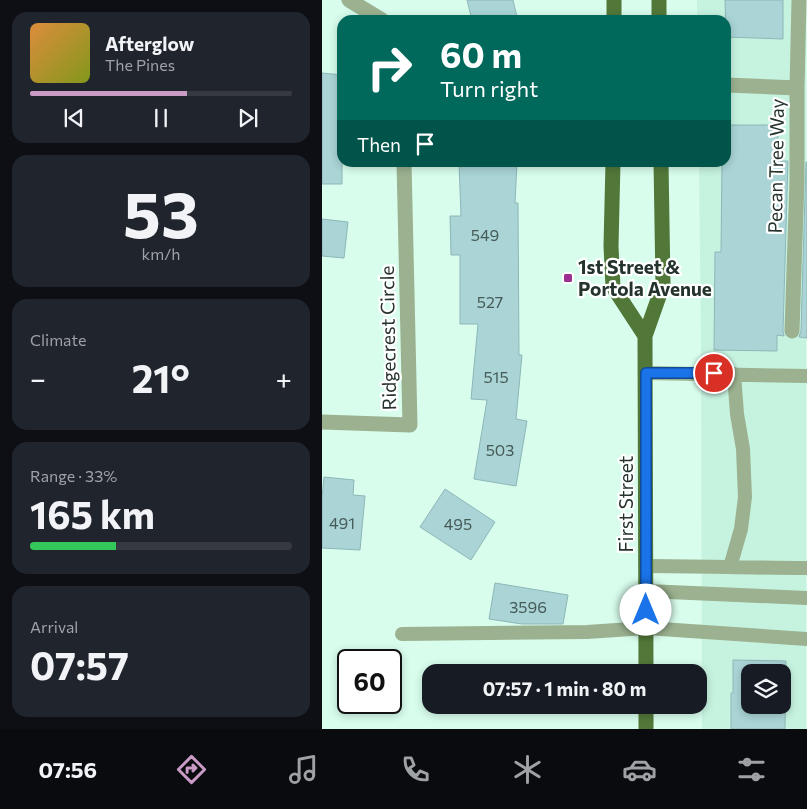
<!DOCTYPE html>
<html lang="en">
<head>
<meta charset="utf-8">
<style>
	body { margin:0; font-family:Commissioner,sans-serif; background:#20242c; color:#f1f3f6; height:100vh; display:flex; flex-direction:column; font-size:19px; white-space:nowrap }
	* { box-sizing:border-box; margin:0 }
	p { font-size:16px; color:#9ea1a6 }
	.icon { flex:none; width:28px; height:28px; fill:none; stroke:currentColor; stroke-width:2; stroke-linecap:round; stroke-linejoin:round }
	.map { position:relative; flex:1; overflow:hidden }
	.panel { display:flex; flex-direction:column; gap:12px; padding:12px; background:#0d0f14; width:322px }
	.panel>* { flex:none }
	.top-card { position:absolute; left:15px; top:15px; width:394px; height:152px; border-radius:15px; box-shadow:0 2px 8px #0003; background:#00695c; color:#fff; overflow:hidden }
	.tools { position:absolute; left:419px; top:664px; display:grid; gap:10px }
	.tools a { display:grid; place-items:center; width:50px; height:50px; border-radius:10px; background:#171b24; box-shadow:0 2px 8px #0003; font-size:25px }
	.speed { position:absolute; left:15px; top:649px; display:flex; gap:10px; font-size:25px; font-weight:700; text-align:center }
	.speed>* { display:grid; place-content:center; width:65px; height:65px; border-radius:50%; background:#171b24; box-shadow:0 2px 8px #0003; line-height:1 }
	.speed .limit { border:2px solid #111; border-radius:8px; background:#fff; color:#111 }
	.pin { position:absolute; display:grid; place-items:center; width:42px; height:42px; color:#fff; margin:-21px; border:2px solid #fff; border-radius:50%; box-shadow:0 1px 5px #0007 }
	.me { position:absolute; width:55px; margin:-28px; rotate:0deg; stroke-linejoin:round; filter:drop-shadow(0 0 4px #0008) }
	.turn { display:flex; align-items:center; gap:18px; height:105px; padding:0 20px; font-size:22px }
	.turn .icon { width:65px; height:65px; stroke-width:2.5 }
	.turn b { display:block; font-size:35px; line-height:42px }
	.then { display:flex; align-items:center; height:48px; padding:0 20px; background:#0003; gap:10px; font-size:19px }
	.big { font-size:38px; font-weight:700; line-height:1.1 }
	.panel .card { flex:1; display:flex; flex-direction:column; justify-content:center; gap:8px; min-width:0; padding:0 18px; border-radius:15px; background:#20242c }
	.panel .dial { align-items:center; gap:0 }
	.dial b { font-size:65px; line-height:1 }
	.song { display:flex; align-items:center; gap:15px }
	.cover { width:60px; height:60px; border-radius:8px; background:linear-gradient(135deg,hsl(30 70% 55%),hsl(70 70% 35%)) }
	.played { height:5px; border-radius:2px; background:linear-gradient(90deg,#cb9bc8 60%,#363941 60%) }
	.keys { display:flex; justify-content:space-around; direction:ltr }
	.heat { display:flex; justify-content:space-between; align-items:center; font-size:28px; direction:ltr }
	.charge { height:8px; border-radius:4px; background:linear-gradient(90deg,#34c759 33%,#363941 0) }
	.trip { position:absolute; left:100px; top:664px; width:285px; height:50px; border-radius:15px; background:#171b24; box-shadow:0 2px 8px #0003; font-weight:700; line-height:50px; text-align:center }
	.menu { display:flex; height:80px; justify-content:space-around; align-items:center; background:#090b0e; color:#9ea1a6 }
	.menu .icon { width:35px; height:35px }
	.menu .active { color:#cb9bc8 }
	.menu b { font-size:22px; color:#f1f3f6 }
	main { display:flex; flex:1; min-height:0 }
	.map>svg:first-child { display:block }
	.built { fill:#c6f3e0; fill-rule:evenodd }
	.building { fill:#aad4d6; stroke:#8db6b8; fill-rule:evenodd }
	.lines { fill:none; stroke-linecap:round; stroke-linejoin:round }
	.lane { stroke:#9bb18f; stroke-width:14 }
	.street { stroke:#9bb18f; stroke-width:15 }
	.primary { stroke:#527839; stroke-width:15 }
	.route-casing { stroke:#114b97; stroke-width:12 }
	.route { stroke:#1a73e8; stroke-width:9 }
	.poi-dot { fill:#9c2f8f; stroke:#fff; stroke-width:2 }
	.labels { text-anchor:middle; stroke-width:4.5; stroke-linejoin:round; paint-order:stroke }
	.number-label { font-size:16px; fill:#465b57 }
	.street-label { font-size:19px; fill:#25332d; stroke:#fff }
	.poi-label { font-size:19px; font-weight:bold; fill:#25332d; stroke:#fff; text-anchor:start }
</style>
</head>
<body>
<main>
<section class="panel">
<div class="card">
<div class="song"><i class="cover"></i><div><b>Afterglow</b><p>The Pines</p></div></div>
<div class="played"></div>
<div class="keys"><svg class="icon" aria-label="previous" viewBox="0 0 24 24"><path d="M18 5L8 12l10 7zM5 5v14"/></svg><svg class="icon" aria-label="pause" viewBox="0 0 24 24"><path d="M8 5v14M16 5v14"/></svg><svg class="icon" aria-label="next" viewBox="0 0 24 24"><path d="M6 5l10 7-10 7zM19 5v14"/></svg></div>
</div>
<div class="card dial"><b>53</b><p>km/h</p></div>
<div class="card"><p>Climate</p>
<div class="heat"><a>−</a><b class="big">21°</b><a>+</a></div>
</div>
<div class="card"><p>Range · 33%</p><b class="big">165 km</b><div class="charge"></div></div>
<div class="card"><p>Arrival</p><b class="big">07:57</b></div>
</section>
<div class="map">
<svg width="485" height="729" viewBox="0 0 485 729">
	<rect width="100%" height="100%" fill="#d8fded"/>
	<!-- built -->
	<path class="built" d="M 375,0 L 484,0 L 484,729 L 380,729 L 379,353 L 377,163 L 404,162 L 404,20 L 375,20 ZM 428,672 L 460,672 L 460,705 L 428,705 Z"/>
	<!-- building -->
	<path class="building" d="M 145,0 L 191,0 L 195,17 L 183,20 L 150,20 Z
		M 403,0 L 461,0 L 461,39 L 404,37 Z
		M 0,73 L 20,75 L 20,184 L 0,184 Z
		M 404,125 L 456,125 L 456,161 L 466,161 L 461,331 L 462,336 L 455,335 L 455,351 L 392,350 L 393,252 L 399,252 L 400,162 L 404,162 Z
		M 137,162 L 195,162 L 193,203 L 196,203 L 197,355 L 200,355 L 194,419 L 205,421 L 194,486 L 152,479 L 165,400 L 149,399 L 156,324 L 138,324 L 138,255 L 129,255 L 128,216 L 139,216 Z
		M 484,162 L 485,162 L 485,338 L 477,337 L 479,331 Z
		M 0,219 L 26,222 L 22,258 L 0,256 Z
		M 2,477 L 32,480 L 31,495 L 43,496 L 38,550 L 0,548 L 0,498 Z
		M 123,489 L 173,522 L 149,560 L 98,527 Z
		M 173,583 L 246,595 L 241,624 L 200,624 L 167,619 Z
		M 411,660 L 464,661 L 463,729 L 409,729 L 409,693 L 411,693 ZM 428,672 L 460,672 L 460,705 L 428,705 Z
		M 158,668 L 219,671 L 219,672 L 158,672 Z
		M 156,705 L 217,705 L 217,706 L 191,705 L 190,711 L 156,710 Z"/>
	<g class="lines">
		<!-- lane -->
		<path class="lane" d="M 324,373 L 485,376
			M 324,566 C 378,566 431,568 485,568
			M 408,567 L 419,529 L 423,497 L 421,449 L 415,414 L 412,374
			M 324,591 L 485,598
			M 80,634 L 265,632 L 324,628 L 485,639"/>
		<!-- street -->
		<path class="street" d="M 27,0 L 60,20
			M 404,85 L 475,88
			M 470,331 L 475,180 L 475,88 L 477,0
			M 0,422 L 88,425 L 82,162"/>
		<!-- primary -->
		<path class="primary" d="M 292,0 L 292,20
			M 337,0 L 337,20
			M 291,162 L 289,246 L 291,287 L 323,336
			M 324,672 L 323,336 L 341,285 L 339,162
			M 324,729 L 324,705"/>
	</g>
	<g class="lines">
		<defs>
			<path id="route" d="M 324,610 L 324,373 L 392,373"/>
		</defs>
		<!-- route casing -->
		<use href="#route" class="route-casing"/>
		<!-- route -->
		<use href="#route" class="route"/>
	</g>
	<!-- markers -->
	<rect class="poi-dot" x="241" y="273" width="10" height="10" rx="2.5"/>
	<g class="labels">
		<!-- number labels -->
		<g class="number-label">
			<text x="163" y="241">549</text>
			<text x="168" y="308">527</text>
			<text x="174" y="383">515</text>
			<text x="178" y="456">503</text>
			<text x="20" y="529">491</text>
			<text x="136" y="530">495</text>
			<text x="206" y="613">3596</text>
		</g>
		<!-- street labels -->
		<g class="street-label">
			<text transform="translate(454 166) rotate(-89)" y="7">Pecan Tree Way</text>
			<text transform="translate(66 338) rotate(-91)" y="7">Ridgecrest Circle</text>
			<text transform="translate(304 504) rotate(-90)" y="7">First Street</text>
		</g>
		<!-- poi labels -->
		<g class="poi-label">
			<text x="256" y="274">1st Street &amp;<tspan x="256" dy="22">Portola Avenue</tspan></text>
		</g>
	</g>
</svg>
<div class="tools">
<a><svg class="icon" aria-label="layers" viewBox="0 0 24 24"><path d="M12 4l9 5-9 5-9-5zM3 14l9 5 9-5"/></svg></a>
</div>
<div class="speed"><div class="limit">60</div></div>
<div class="pin" style="left:392px;top:373px;background:#d93025"><svg class="icon" aria-label="arrive" viewBox="0 0 24 24"><path d="M6 21V4h12l-3 4 3 4H6"/></svg></div>
<svg class="me" style="left:324px;top:610px" viewBox="-20 -20 40 40"><circle r="19" fill="#fff"/><path d="M0-13L10 11 0 6-10 11z" fill="#1a73e8"/></svg>
<div class="trip">07:57 · 1 min · 80 m</div>
<div class="top-card">
<div class="turn"><svg class="icon" aria-label="right" viewBox="0 0 24 24"><path d="M7 20v-9h11M14 6l5 5-5 5"/></svg><div><b>60 m</b>Turn right</div></div>
<div class="then">Then<svg class="icon" aria-label="arrive" viewBox="0 0 24 24"><path d="M6 21V4h12l-3 4 3 4H6"/></svg></div>
</div>
</div>
</main>
<nav class="menu">
<b>07:56</b>
<svg class="icon active" aria-label="directions" viewBox="0 0 24 24"><path d="M12 3l9 9-9 9-9-9zM9 14v-3h6M13 9l2 2-2 2"/></svg>
<svg class="icon" aria-label="music" viewBox="0 0 24 24"><path d="M9 18V5l10-2v13"/><circle cx="6" cy="18" r="3"/><circle cx="16" cy="16" r="3"/></svg>
<svg class="icon" aria-label="phone" viewBox="0 0 24 24"><path d="M5 4h4l2 5-3 2q2 4 5 5l2-3 5 2v4C11 20 4 13 5 4z"/></svg>
<svg class="icon" aria-label="climate" viewBox="0 0 24 24"><path d="M12 3v18M4 7l16 10M4 17L20 7"/></svg>
<svg class="icon" aria-label="car" viewBox="0 0 24 24"><path d="M5 17H2v-5l4-1 3-4h7l3 4 3 1v5h-3M9 17h6M6 11h13"/><circle cx="7" cy="17" r="2"/><circle cx="17" cy="17" r="2"/></svg>
<svg class="icon" aria-label="filters" viewBox="0 0 24 24"><path d="M4 7h16M4 17h16"/><circle cx="9" cy="7" r="2"/><circle cx="15" cy="17" r="2"/></svg>
</nav>
</body>
</html>
